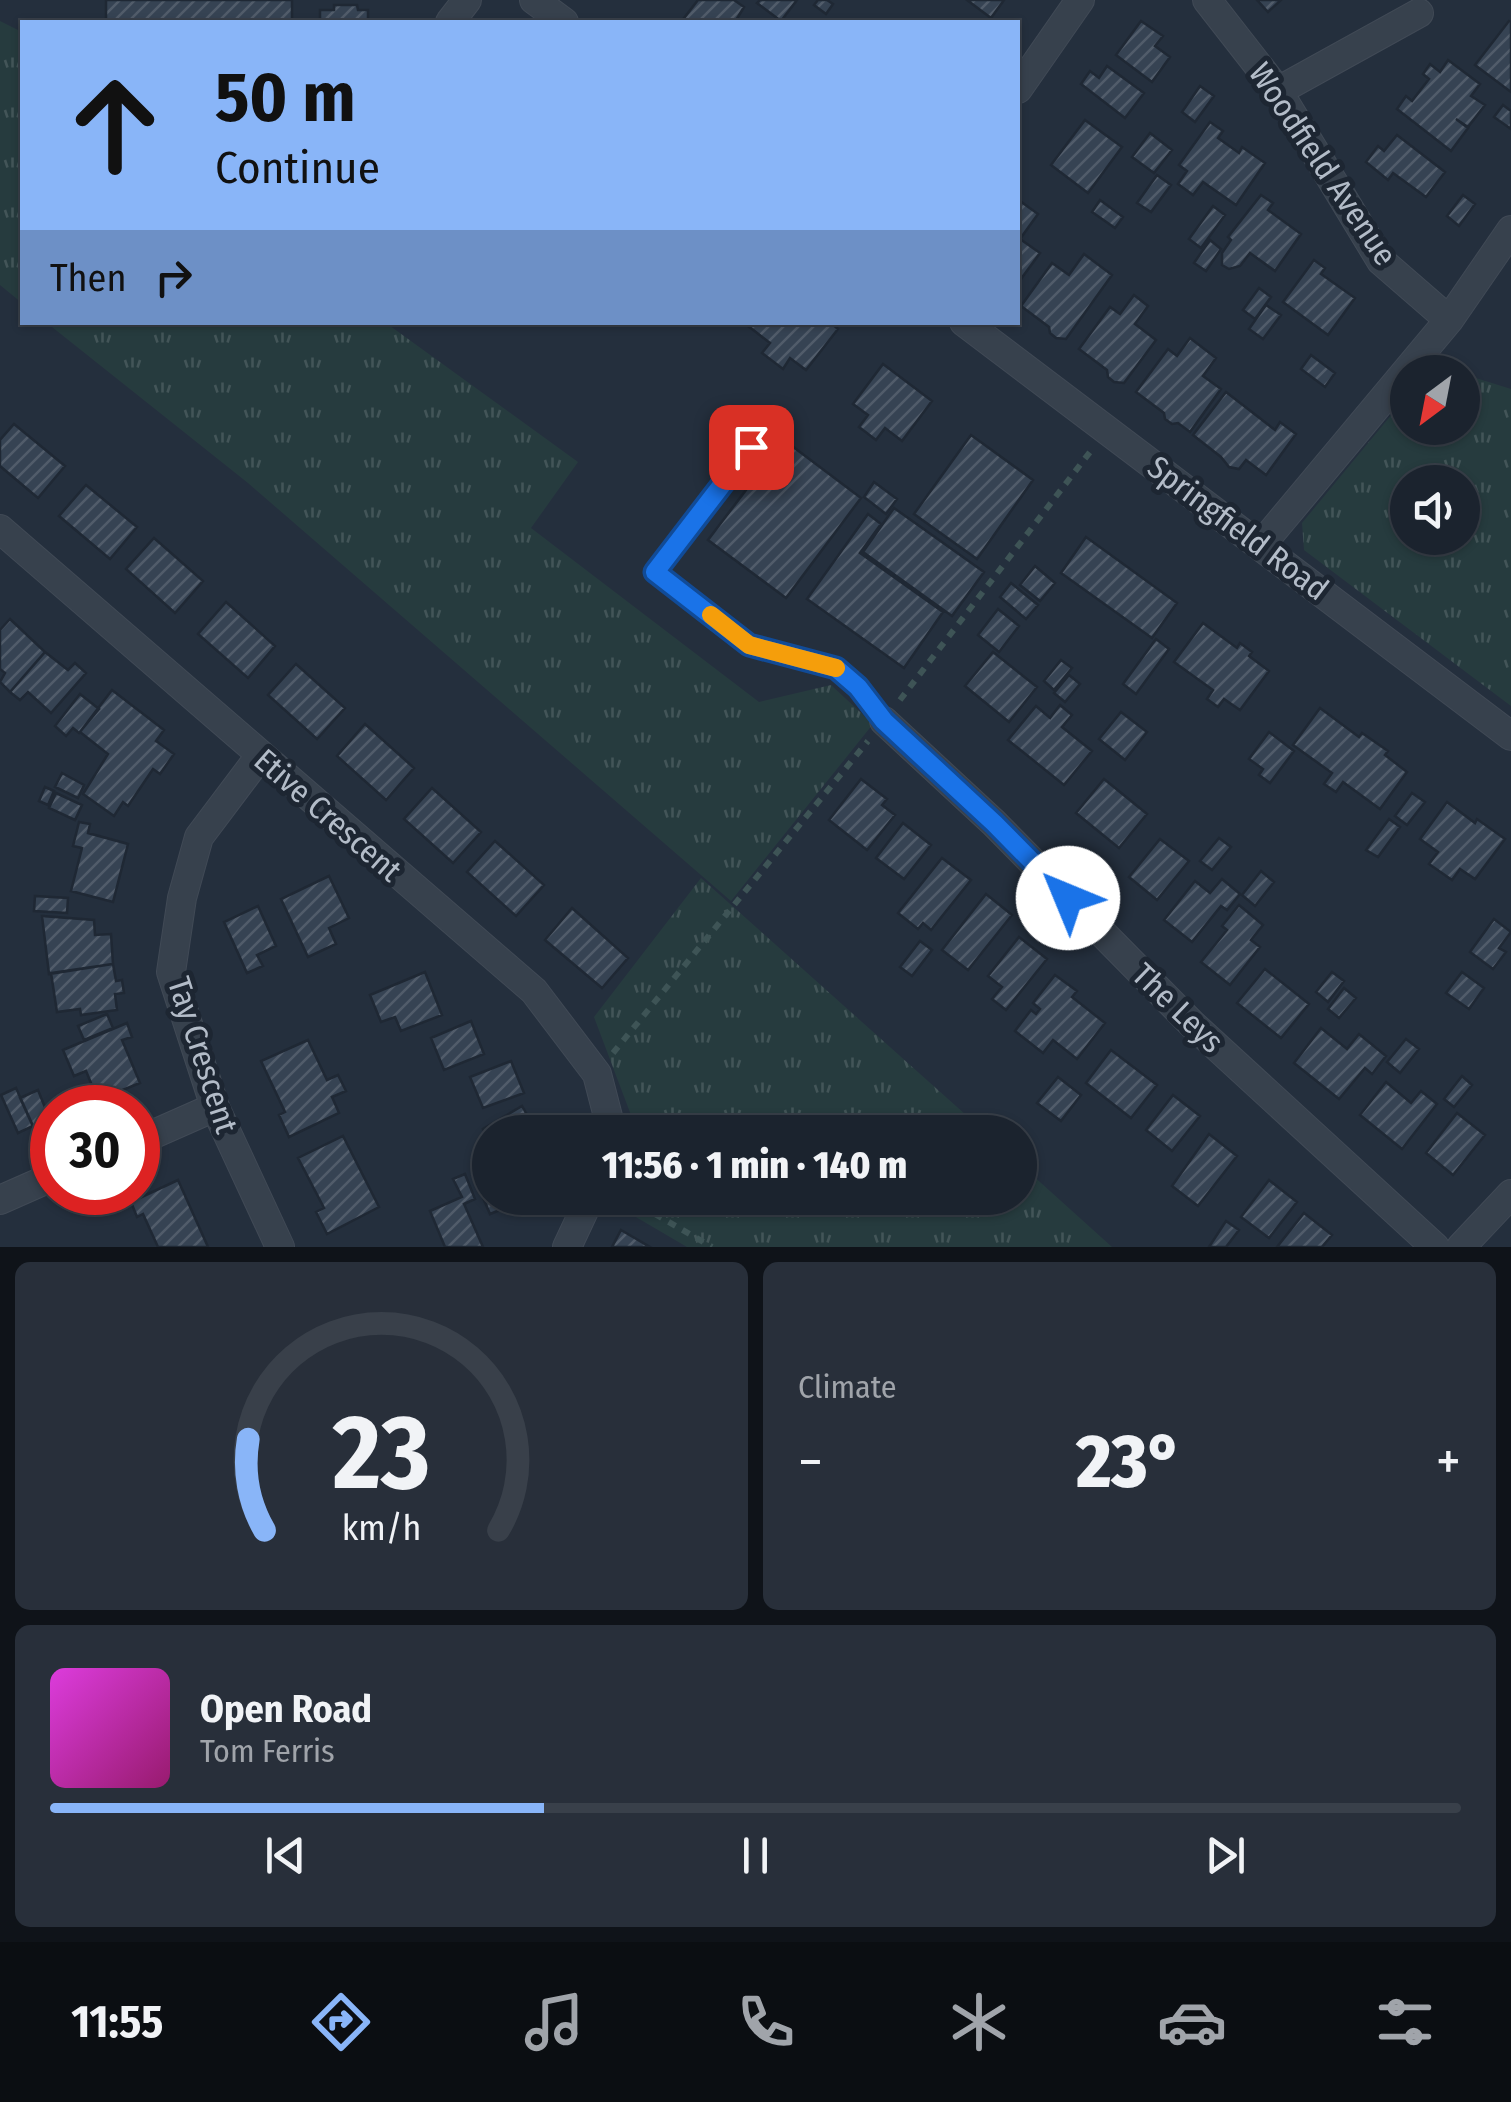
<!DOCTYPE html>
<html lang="en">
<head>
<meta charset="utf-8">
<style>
	body { margin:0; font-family:"Fira Sans Condensed",sans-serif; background:#282f3a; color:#f1f3f6; height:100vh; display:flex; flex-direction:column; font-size:38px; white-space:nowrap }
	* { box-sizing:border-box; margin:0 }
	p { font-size:32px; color:#a0a4aa }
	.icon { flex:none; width:55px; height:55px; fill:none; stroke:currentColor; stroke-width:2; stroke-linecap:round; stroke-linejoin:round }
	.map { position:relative; height:1247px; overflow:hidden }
	.side { display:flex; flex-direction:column; gap:15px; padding:15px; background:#0f1319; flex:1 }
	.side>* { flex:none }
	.hud { position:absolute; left:20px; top:20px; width:1000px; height:305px; border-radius:0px; box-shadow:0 2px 8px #0004,0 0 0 2px #39404a; background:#89b5f8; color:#111; overflow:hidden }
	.needle { width:65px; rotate:212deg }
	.tools { position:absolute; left:1390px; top:355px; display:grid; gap:20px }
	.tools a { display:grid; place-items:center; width:90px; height:90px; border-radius:50%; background:#1b232e; box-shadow:0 2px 8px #0004,0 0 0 2px #39404a; font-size:50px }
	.speed { position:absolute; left:30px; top:1085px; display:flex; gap:20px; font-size:50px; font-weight:700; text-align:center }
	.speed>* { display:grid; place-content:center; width:130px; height:130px; border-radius:50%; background:#1b232e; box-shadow:0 2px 8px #0004,0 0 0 2px #39404a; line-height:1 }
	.speed .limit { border:15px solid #d22; background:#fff; color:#111 }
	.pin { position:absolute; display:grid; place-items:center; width:85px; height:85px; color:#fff; margin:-42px; border-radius:20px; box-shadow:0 5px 15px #0006 }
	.me { position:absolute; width:110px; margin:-55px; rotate:315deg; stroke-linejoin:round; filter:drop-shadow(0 0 8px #0008) }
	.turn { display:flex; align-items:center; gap:35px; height:210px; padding:0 30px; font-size:45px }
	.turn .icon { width:130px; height:130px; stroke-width:2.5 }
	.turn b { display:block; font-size:70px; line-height:85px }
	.then { display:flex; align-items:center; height:95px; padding:0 30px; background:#0003; gap:20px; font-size:38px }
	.big { font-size:75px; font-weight:800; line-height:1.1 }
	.side .tile { flex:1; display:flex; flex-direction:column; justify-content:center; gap:15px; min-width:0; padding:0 35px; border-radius:15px; background:#282f3a }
	.side .dial { align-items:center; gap:0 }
	.dial svg { height:260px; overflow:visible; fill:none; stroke:#39404a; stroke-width:7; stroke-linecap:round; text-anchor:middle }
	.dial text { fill:#f1f3f6; stroke:none }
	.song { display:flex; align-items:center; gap:30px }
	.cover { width:120px; height:120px; border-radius:15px; background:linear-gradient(135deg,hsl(300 70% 55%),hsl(320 70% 35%)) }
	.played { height:10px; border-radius:5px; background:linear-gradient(90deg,#89b5f8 35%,#39404a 35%) }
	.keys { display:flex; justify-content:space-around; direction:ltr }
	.heat { display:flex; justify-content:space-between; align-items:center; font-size:55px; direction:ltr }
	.side .tiles { flex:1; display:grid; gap:15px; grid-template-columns:1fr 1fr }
	.tile:last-child { grid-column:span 2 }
	.trip { position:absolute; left:472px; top:1115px; width:565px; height:100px; border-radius:50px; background:#1b232e; box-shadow:0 2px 8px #0004,0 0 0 2px #39404a; font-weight:800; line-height:100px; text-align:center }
	.dock { display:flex; height:160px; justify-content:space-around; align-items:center; background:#0b0e12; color:#a0a4aa }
	.dock .icon { width:70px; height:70px }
	.dock .current { color:#89b5f8 }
	.dock b { font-size:45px; color:#f1f3f6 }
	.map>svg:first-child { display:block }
	.park { fill:url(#park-tufts); fill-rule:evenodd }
	.building { fill:url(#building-hatch); stroke:#1f2834; stroke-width:2.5 }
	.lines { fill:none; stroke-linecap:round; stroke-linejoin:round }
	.service-casing { stroke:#414a56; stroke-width:16 }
	.minor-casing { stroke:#414a56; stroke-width:30 }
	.path { stroke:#3e5456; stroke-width:6; stroke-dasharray:8 8; stroke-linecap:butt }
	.service { stroke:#37414d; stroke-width:14 }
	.minor { stroke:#37414d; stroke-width:28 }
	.route-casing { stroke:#114b97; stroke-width:25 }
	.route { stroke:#1a73e8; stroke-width:18 }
	.slow { stroke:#f59e0b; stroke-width:18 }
	.labels { text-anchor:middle; stroke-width:10; stroke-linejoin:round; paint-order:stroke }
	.street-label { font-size:32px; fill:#b3bcc8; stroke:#1d2632 }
</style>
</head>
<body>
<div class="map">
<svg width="1511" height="1247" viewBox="0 0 1511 1247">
	<defs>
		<pattern id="park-tufts" width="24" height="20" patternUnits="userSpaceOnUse" patternTransform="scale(2.5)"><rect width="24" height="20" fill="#263b3e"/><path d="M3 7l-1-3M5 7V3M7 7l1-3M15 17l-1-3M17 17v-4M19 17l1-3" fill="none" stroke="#435558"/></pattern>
		<pattern id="building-hatch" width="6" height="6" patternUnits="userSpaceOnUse" patternTransform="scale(2.5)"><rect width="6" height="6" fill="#364353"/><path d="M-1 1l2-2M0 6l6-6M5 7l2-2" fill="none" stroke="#515c6a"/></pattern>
	</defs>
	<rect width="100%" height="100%" fill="#242f3d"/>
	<!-- park -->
	<path class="park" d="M 0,21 L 22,32 L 22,303 L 0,285 Z
		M 47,323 L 386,323 L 578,462 L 531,528 L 759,702 L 831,685 L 873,724 L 731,901 L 248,483 Z
		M 1463,374 L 1511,389 L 1511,706 L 1304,550 L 1302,523 L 1407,396 L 1408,428 L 1462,428 ZM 1408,482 L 1462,482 L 1462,538 L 1408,538 Z
		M 701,878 L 985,1132 L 632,1132 L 634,1123 L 594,1017 Z
		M 1020,1164 L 1112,1247 L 687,1247 L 612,1203 L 613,1198 L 1020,1198 Z"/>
	<!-- building -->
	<path class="building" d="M 106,0 L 292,0 L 292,22 L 106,22 Z
		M 698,0 L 734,0 L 744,7 L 735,22 L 681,22 Z
		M 760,0 L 797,0 L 781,21 L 757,3 Z
		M 818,0 L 827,0 L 833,4 L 826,14 L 814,5 Z
		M 967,0 L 1004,0 L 991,18 Z
		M 1257,0 L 1281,0 L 1268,12 Z
		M 334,5 L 357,5 L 358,10 L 368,10 L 368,22 L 320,22 L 320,10 L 334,10 Z
		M 1141,21 L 1163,36 L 1155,46 L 1170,57 L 1152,82 L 1116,55 Z
		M 1509,21 L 1511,22 L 1511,92 L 1475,65 Z
		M 1448,60 L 1480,84 L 1471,96 L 1485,105 L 1468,127 L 1456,119 L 1468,128 L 1451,151 L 1397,109 L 1406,96 L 1412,101 L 1429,79 L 1423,74 L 1430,64 L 1440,72 Z
		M 1107,66 L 1144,93 L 1125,118 L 1081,84 L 1090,71 L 1099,78 Z
		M 1200,86 L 1214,96 L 1195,122 L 1182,112 Z
		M 1503,105 L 1511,111 L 1511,129 L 1494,117 Z
		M 1085,120 L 1122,147 L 1088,193 L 1051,165 Z
		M 1210,122 L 1223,131 L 1218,138 L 1239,153 L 1242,147 L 1265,163 L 1236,205 L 1203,182 L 1193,195 L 1178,184 L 1187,171 L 1179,165 Z
		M 1150,133 L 1172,150 L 1154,173 L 1132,157 Z
		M 1397,135 L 1445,172 L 1426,197 L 1393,173 L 1388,180 L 1366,162 L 1378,146 L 1384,151 Z
		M 1157,175 L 1171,185 L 1151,212 L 1137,203 Z
		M 1261,195 L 1273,203 L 1268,210 L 1301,234 L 1275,271 L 1250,253 L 1240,266 L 1229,269 L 1222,265 L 1222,253 L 1231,240 L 1228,237 Z
		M 1463,195 L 1475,204 L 1459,226 L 1447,216 Z
		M 1100,200 L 1123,217 L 1115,228 L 1092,212 Z
		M 1020,201 L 1038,214 L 1020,239 L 1040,253 L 1018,283 Z
		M 1213,206 L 1225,215 L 1201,248 L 1189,239 Z
		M 1210,240 L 1221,249 L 1206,271 L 1194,263 Z
		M 1084,254 L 1112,275 L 1066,339 L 1056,338 L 1050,333 L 1049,327 L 1021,306 L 1052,263 L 1069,275 Z
		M 1314,260 L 1325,268 L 1321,274 L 1355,298 L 1328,335 L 1283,302 Z
		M 1259,288 L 1271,297 L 1255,319 L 1243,310 Z
		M 1134,295 L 1148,306 L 1135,324 L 1156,340 L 1124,383 L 1114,382 L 1108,377 L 1107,370 L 1079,349 L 1110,307 L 1120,314 Z
		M 1266,305 L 1281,315 L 1263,339 L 1249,329 Z
		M 743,322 L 830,322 L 838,329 L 806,370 L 790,358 L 783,369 L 762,353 L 770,343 Z
		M 1190,338 L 1216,358 L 1203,376 L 1221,389 L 1190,432 L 1178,423 L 1172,424 L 1165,419 L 1164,413 L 1136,392 L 1168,349 L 1177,356 Z
		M 1311,355 L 1335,373 L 1325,387 L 1301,369 Z
		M 883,364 L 932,401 L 902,441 L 885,428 L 876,440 L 859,427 L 868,415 L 853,404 Z
		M 1226,392 L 1275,430 L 1280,422 L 1296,434 L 1266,475 L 1246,460 L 1239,469 L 1229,467 L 1221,457 L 1193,435 Z
		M 14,424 L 65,466 L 38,498 L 0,466 L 0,440 Z
		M 971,435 L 1033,480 L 977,559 L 914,514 Z
		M 784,440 L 861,498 L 786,598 L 708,540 Z
		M 874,482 L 897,499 L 886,514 L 864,497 Z
		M 86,485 L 137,527 L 110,559 L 59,516 Z
		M 894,508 L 984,572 L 952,616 L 863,552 Z
		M 868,514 L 881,524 L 860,553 L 943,612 L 904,668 L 807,599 Z
		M 1086,537 L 1177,603 L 1152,638 L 1061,573 Z
		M 154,538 L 203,581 L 175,613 L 126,569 Z
		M 1035,566 L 1055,583 L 1040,601 L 1020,585 Z
		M 1011,583 L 1038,605 L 1026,619 L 1000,597 Z
		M 226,602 L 275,646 L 248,678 L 198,634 Z
		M 998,609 L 1019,626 L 999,652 L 978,635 Z
		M 10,619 L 45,652 L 10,692 L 0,682 L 5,673 L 0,669 L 0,630 Z
		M 1203,623 L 1237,648 L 1240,643 L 1252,652 L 1249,656 L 1269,671 L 1240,710 L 1224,699 L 1218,707 L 1207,699 L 1213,690 L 1174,662 Z
		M 1156,639 L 1169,649 L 1136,694 L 1123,684 Z
		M 45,652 L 68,670 L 75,663 L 86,673 L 51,713 L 28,692 L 20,700 L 10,692 Z
		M 993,652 L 1037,687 L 1009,722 L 965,686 Z
		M 1061,660 L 1072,668 L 1054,690 L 1044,681 Z
		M 296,664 L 345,708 L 317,739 L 268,695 Z
		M 1069,675 L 1080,684 L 1065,702 L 1054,693 Z
		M 112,690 L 164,730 L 156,741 L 174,754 L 160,774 L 153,769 L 128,806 L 123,802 L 114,816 L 83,794 L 108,754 L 80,732 Z
		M 80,694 L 99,709 L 79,733 L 73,728 L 66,736 L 55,726 Z
		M 1060,705 L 1072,715 L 1062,727 L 1092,751 L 1064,785 L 1008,740 L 1036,706 L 1050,718 Z
		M 1320,708 L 1359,737 L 1362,733 L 1388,751 L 1385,755 L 1407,772 L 1380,809 L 1343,782 L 1336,792 L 1324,784 L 1332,773 L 1293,745 Z
		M 1121,712 L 1147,732 L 1125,760 L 1099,739 Z
		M 365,724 L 414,768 L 386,800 L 337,756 Z
		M 1269,732 L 1294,751 L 1270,783 L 1259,775 L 1263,769 L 1249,759 Z
		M 62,773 L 84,785 L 78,798 L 55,787 Z
		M 861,779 L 887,799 L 882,805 L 895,815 L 867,850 L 829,820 Z
		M 1104,779 L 1147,814 L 1119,848 L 1076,813 Z
		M 45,787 L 54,791 L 48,805 L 39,801 Z
		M 432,788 L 481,832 L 453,863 L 404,819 Z
		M 56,793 L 82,805 L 75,820 L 49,808 Z
		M 1412,793 L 1425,802 L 1407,825 L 1395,816 Z
		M 1447,802 L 1475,823 L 1477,819 L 1505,839 L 1475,879 L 1460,869 L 1452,880 L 1429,864 L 1438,852 L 1420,839 Z
		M 1389,819 L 1400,827 L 1378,857 L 1366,850 Z
		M 79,822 L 90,824 L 88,833 L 128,844 L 113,902 L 71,891 L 82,848 L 73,846 Z
		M 903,823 L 931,845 L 904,879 L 876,858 Z
		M 1219,838 L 1231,847 L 1212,870 L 1200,861 Z
		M 1160,839 L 1189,861 L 1157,900 L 1129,877 Z
		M 495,841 L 544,885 L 516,916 L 467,872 Z
		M 942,858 L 971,880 L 931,930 L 923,923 L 918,929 L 898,913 Z
		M 1261,871 L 1274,882 L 1255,906 L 1242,895 Z
		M 329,876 L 349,918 L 329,928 L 336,944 L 308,957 L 281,899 Z
		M 1222,879 L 1240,894 L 1227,910 L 1221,906 L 1192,942 L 1164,920 L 1195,881 L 1210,893 Z
		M 986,894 L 1012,915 L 968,970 L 942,950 Z
		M 35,896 L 68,898 L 67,913 L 34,911 Z
		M 1239,905 L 1263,925 L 1251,940 L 1260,947 L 1230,985 L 1201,962 L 1227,930 L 1222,926 Z
		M 258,906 L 276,946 L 257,955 L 263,966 L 247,973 L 224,922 Z
		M 572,908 L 628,958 L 602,988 L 545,940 Z
		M 42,916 L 94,920 L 95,935 L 111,934 L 113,964 L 49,974 Z
		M 1494,919 L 1511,932 L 1499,948 L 1506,952 L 1493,969 L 1470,952 Z
		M 1019,937 L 1047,959 L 1006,1010 L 992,999 L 1002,987 L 988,976 Z
		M 920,941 L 932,950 L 912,976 L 900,967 Z
		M 113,964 L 116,981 L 122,980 L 124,993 L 115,994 L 117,1010 L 81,1015 L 80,1009 L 57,1012 L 51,973 Z
		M 1265,969 L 1309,1004 L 1281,1038 L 1237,1003 Z
		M 425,972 L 442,1015 L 401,1031 L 395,1017 L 381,1022 L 370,995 Z
		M 1332,972 L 1344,981 L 1328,1002 L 1316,992 Z
		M 1462,972 L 1484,988 L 1469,1009 L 1446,993 Z
		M 1055,975 L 1077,991 L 1072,997 L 1105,1023 L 1077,1059 L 1053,1040 L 1043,1053 L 1015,1031 L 1031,1010 L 1036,1014 L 1040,1009 L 1033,1003 Z
		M 1344,988 L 1356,998 L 1339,1018 L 1328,1009 Z
		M 107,1014 L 113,1028 L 84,1040 L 78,1026 Z
		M 471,1021 L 484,1054 L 444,1070 L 431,1038 Z
		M 127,1023 L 132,1037 L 122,1040 L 140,1083 L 98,1100 L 86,1071 L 74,1076 L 63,1050 Z
		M 1321,1028 L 1347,1049 L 1359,1034 L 1386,1056 L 1372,1074 L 1365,1068 L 1339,1099 L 1294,1063 Z
		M 1406,1039 L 1419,1049 L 1400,1073 L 1387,1062 Z
		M 308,1040 L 327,1080 L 338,1075 L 346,1091 L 332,1097 L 339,1113 L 289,1137 L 279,1115 L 285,1112 L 261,1061 Z
		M 1111,1050 L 1157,1085 L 1131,1118 L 1086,1083 Z
		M 511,1061 L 524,1093 L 483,1108 L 470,1077 Z
		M 1462,1076 L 1472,1085 L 1454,1107 L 1444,1099 Z
		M 1058,1077 L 1081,1095 L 1061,1121 L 1037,1103 Z
		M 1386,1082 L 1411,1103 L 1421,1091 L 1437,1104 L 1402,1149 L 1360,1115 Z
		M 92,1085 L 104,1108 L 77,1108 L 71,1093 Z
		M 16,1088 L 33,1126 L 18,1133 L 1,1095 Z
		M 38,1090 L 52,1125 L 36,1133 L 20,1098 Z
		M 1173,1095 L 1200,1116 L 1172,1151 L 1146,1130 Z
		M 522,1106 L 537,1132 L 490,1132 L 490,1141 L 483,1129 Z
		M 1457,1113 L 1485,1135 L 1453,1175 L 1426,1153 Z
		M 1209,1134 L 1237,1156 L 1198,1206 L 1172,1186 Z
		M 343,1136 L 379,1207 L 327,1234 L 316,1212 L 324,1208 L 298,1158 Z
		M 490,1167 L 490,1198 L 529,1198 L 490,1214 L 473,1174 Z
		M 465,1174 L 475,1199 L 464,1204 L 483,1247 L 445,1247 L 430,1211 L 462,1197 L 453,1179 Z
		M 178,1180 L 208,1247 L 158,1247 L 143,1214 L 137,1217 L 131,1202 Z
		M 1269,1180 L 1297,1202 L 1269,1238 L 1241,1217 Z
		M 1304,1213 L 1332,1235 L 1322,1247 L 1277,1247 Z
		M 1226,1221 L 1239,1230 L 1226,1247 L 1209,1247 Z
		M 621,1230 L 650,1247 L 612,1247 Z"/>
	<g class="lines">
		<defs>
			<path id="service" d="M 751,447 L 655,571 L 749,645 L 836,668 L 857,687 L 884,721"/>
			<path id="minor" d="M 534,0 L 564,22
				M 1207,0 L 1278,91 L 1381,261 L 1449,320
				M 450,22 L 467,0
				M 1018,89 L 1080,0
				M 1278,91 L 1419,13
				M 964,322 L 1511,736
				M 0,529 L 534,991 L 597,1074 L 612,1132
				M 1261,545 L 1449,320 L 1511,230
				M 884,721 L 994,823 L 1192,1024 L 1435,1247
				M 260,756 L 199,837 L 182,898 L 171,972 L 215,1107 L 280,1247
				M 138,1141 L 215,1107
				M 0,1200 L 52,1177
				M 567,1247 L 590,1198
				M 1461,1247 L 1511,1194"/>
		</defs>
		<!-- service casing -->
		<use href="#service" class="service-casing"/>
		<!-- minor casing -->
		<use href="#minor" class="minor-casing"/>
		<!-- path -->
		<path class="path" d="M 900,700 L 1090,452
			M 613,1053 L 868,741
			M 627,1198 L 712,1247"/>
		<!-- service -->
		<use href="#service" class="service"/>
		<!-- minor -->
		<use href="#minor" class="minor"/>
	</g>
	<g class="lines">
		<defs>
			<path id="route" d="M 751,447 L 655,572 L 749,645 L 836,668 L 858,687 L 884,721 L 994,823 L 1068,898"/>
		</defs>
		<!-- route casing -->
		<use href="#route" class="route-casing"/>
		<!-- route -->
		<use href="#route" class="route"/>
		<!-- slow -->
		<path class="slow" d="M 711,615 L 749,645 L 836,668"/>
	</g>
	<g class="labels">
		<!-- street labels -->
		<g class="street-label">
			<text transform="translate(1323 164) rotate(56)" y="11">Woodfield Avenue</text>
			<text transform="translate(1238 528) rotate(37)" y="11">Springfield Road</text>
			<text transform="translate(328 815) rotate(41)" y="11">Etive Crescent</text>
			<text transform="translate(1178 1008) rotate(44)" y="11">The Leys</text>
			<text transform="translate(203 1055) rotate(72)" y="11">Tay Crescent</text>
		</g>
	</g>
</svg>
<div class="tools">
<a><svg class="needle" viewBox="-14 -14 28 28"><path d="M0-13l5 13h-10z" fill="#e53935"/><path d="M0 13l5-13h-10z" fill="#a0a4aa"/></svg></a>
<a><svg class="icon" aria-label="sound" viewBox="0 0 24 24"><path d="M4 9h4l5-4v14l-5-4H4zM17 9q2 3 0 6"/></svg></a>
</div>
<div class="speed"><div class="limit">30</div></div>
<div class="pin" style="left:751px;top:447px;background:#d93025"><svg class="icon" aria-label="arrive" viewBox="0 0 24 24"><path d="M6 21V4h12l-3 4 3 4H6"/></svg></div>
<svg class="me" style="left:1068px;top:898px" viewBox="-20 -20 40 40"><circle r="19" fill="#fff"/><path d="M0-13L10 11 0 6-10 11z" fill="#1a73e8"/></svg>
<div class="trip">11:56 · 1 min · 140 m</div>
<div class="hud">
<div class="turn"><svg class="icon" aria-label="ahead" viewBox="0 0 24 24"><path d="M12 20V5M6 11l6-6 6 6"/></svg><div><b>50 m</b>Continue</div></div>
<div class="then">Then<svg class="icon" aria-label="right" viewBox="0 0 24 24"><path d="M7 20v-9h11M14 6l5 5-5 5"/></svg></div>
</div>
</div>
<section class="side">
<div class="tiles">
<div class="tile dial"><svg viewBox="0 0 100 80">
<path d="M14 69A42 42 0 1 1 86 69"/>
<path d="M14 69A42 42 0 0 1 9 41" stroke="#89b5f8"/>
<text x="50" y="56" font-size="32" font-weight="700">23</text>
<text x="50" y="72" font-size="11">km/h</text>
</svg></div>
<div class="tile"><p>Climate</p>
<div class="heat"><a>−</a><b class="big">23°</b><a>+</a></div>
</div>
<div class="tile">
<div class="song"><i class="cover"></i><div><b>Open Road</b><p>Tom Ferris</p></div></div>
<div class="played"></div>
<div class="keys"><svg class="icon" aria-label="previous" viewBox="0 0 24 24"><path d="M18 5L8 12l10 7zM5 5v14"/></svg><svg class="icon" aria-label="pause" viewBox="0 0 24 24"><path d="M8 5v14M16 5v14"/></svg><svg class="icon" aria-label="next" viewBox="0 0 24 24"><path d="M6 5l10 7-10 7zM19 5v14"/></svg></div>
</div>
</div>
</section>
<nav class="dock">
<b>11:55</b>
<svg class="icon current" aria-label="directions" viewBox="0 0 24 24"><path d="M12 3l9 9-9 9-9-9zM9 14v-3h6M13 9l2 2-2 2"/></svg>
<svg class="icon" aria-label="music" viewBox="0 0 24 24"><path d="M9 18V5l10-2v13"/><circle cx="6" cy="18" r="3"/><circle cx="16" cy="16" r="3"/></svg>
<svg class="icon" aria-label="phone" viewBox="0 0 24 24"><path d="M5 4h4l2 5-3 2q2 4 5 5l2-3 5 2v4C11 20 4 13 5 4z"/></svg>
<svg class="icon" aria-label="climate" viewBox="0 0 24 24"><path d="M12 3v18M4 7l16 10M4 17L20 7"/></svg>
<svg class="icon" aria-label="car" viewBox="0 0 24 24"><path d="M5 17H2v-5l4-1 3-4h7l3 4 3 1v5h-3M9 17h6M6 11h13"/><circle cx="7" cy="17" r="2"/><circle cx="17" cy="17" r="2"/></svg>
<svg class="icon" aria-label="filters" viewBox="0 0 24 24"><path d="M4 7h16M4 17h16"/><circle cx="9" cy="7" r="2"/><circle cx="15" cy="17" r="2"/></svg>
</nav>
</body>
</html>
